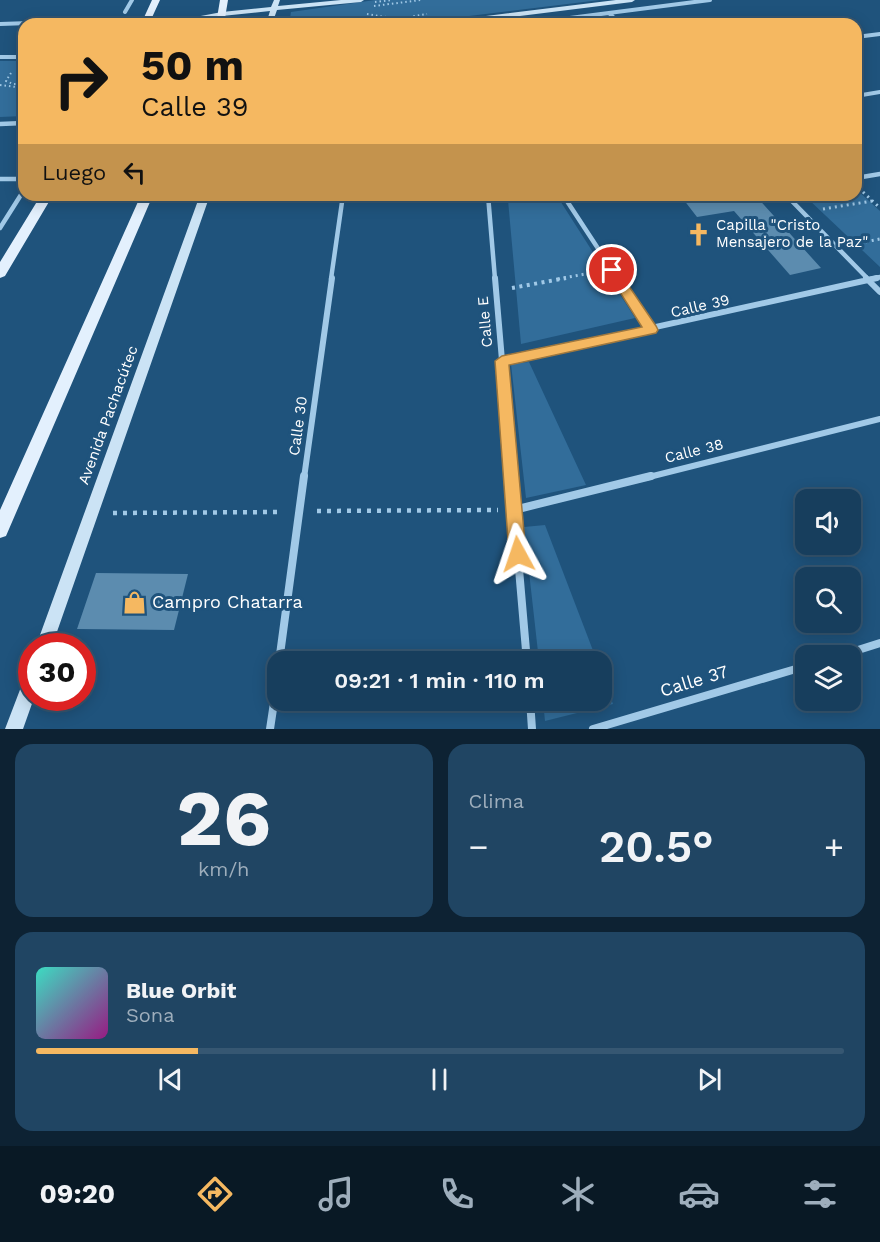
<!DOCTYPE html>
<html lang="es">
<head>
<meta charset="utf-8">
<style>
	body { margin:0; font-family:"Work Sans",sans-serif; background:#204563; color:#f1f3f6; height:100vh; display:flex; flex-direction:column; font-size:22px; white-space:nowrap }
	* { box-sizing:border-box; margin:0 }
	p { font-size:20px; color:#9eaebc }
	.icon { flex:none; width:33px; height:33px; fill:none; stroke:currentColor; stroke-width:2; stroke-linecap:round; stroke-linejoin:round }
	.map { position:relative; height:729px; overflow:hidden }
	.panel { display:flex; flex-direction:column; gap:15px; padding:15px; background:#0d2233; flex:1 }
	.panel>* { flex:none }
	.hud { position:absolute; left:18px; top:18px; width:844px; height:183px; border-radius:18px; box-shadow:0 3px 15px #0003,0 0 0 2px #365772; background:#f5b861; color:#111; overflow:hidden }
	.controls { position:absolute; left:795px; top:489px; display:grid; gap:12px }
	.controls a { display:grid; place-items:center; width:66px; height:66px; border-radius:12px; background:#173e5d; box-shadow:0 3px 15px #0003,0 0 0 2px #365772; font-size:30px }
	.speed { position:absolute; left:18px; top:633px; display:flex; gap:12px; font-size:30px; font-weight:700; text-align:center }
	.speed>* { display:grid; place-content:center; width:78px; height:78px; border-radius:50%; background:#173e5d; box-shadow:0 3px 15px #0003,0 0 0 2px #365772; line-height:1 }
	.speed .limit { border:9px solid #d22; background:#fff; color:#111 }
	.pin { position:absolute; display:grid; place-items:center; width:51px; height:51px; color:#fff; margin:-26px; border:3px solid #fff; border-radius:50%; box-shadow:0 2px 6px #0007 }
	.me { position:absolute; width:66px; margin:-33px; rotate:355deg; stroke-linejoin:round; filter:drop-shadow(0 0 4px #0008) }
	.turn { display:flex; align-items:center; gap:21px; height:126px; padding:0 24px; font-size:27px }
	.turn .icon { width:78px; height:78px; stroke-width:2.5 }
	.turn b { display:block; font-size:42px; line-height:51px }
	.then { display:flex; align-items:center; height:57px; padding:0 24px; background:#0003; gap:12px; font-size:22px }
	.big { font-size:45px; font-weight:600; line-height:1.1 }
	.panel .tile { flex:1; display:flex; flex-direction:column; justify-content:center; gap:9px; min-width:0; padding:0 21px; border-radius:18px; background:#204563 }
	.panel .dial { align-items:center; gap:0 }
	.dial b { font-size:78px; line-height:1 }
	.song { display:flex; align-items:center; gap:18px }
	.cover { width:72px; height:72px; border-radius:9px; background:linear-gradient(135deg,hsl(170 70% 55%),hsl(310 70% 35%)) }
	.played { height:6px; border-radius:3px; background:linear-gradient(90deg,#f5b861 20%,#365772 20%) }
	.keys { display:flex; justify-content:space-around; direction:ltr }
	.heat { display:flex; justify-content:space-between; align-items:center; font-size:33px; direction:ltr }
	.panel .tiles { flex:1; display:grid; gap:15px; grid-template-columns:1fr 1fr }
	.tile:last-child { grid-column:span 2 }
	.trip { position:absolute; left:267px; top:651px; width:345px; height:60px; border-radius:18px; background:#173e5d; box-shadow:0 3px 15px #0003,0 0 0 2px #365772; font-weight:600; line-height:60px; text-align:center }
	.tabs { display:flex; height:96px; justify-content:space-around; align-items:center; background:#091925; color:#9eaebc }
	.tabs .icon { width:42px; height:42px }
	.tabs .current { color:#f5b861 }
	.tabs b { font-size:27px; color:#f1f3f6 }
	.map>svg:first-child { display:block }
	.green { fill:#326d9a }
	.building { fill:#5c8caf }
	.lines { fill:none; stroke-linecap:round; stroke-linejoin:round }
	.path-far3 { stroke:#a1c9e7; stroke-width:2; stroke-dasharray:1.5 3; stroke-linecap:butt }
	.path-far2 { stroke:#a1c9e7; stroke-width:3; stroke-dasharray:2 4; stroke-linecap:butt }
	.path-far1 { stroke:#a1c9e7; stroke-width:4; stroke-dasharray:3 4.5; stroke-linecap:butt }
	.path { stroke:#a1c9e7; stroke-width:4.5; stroke-dasharray:4 6; stroke-linecap:butt }
	.street-far3 { stroke:#a1c9e7; stroke-width:4 }
	.street-far2 { stroke:#a1c9e7; stroke-width:4.5 }
	.street-far1 { stroke:#a1c9e7; stroke-width:6 }
	.street { stroke:#a1c9e7; stroke-width:8 }
	.secondary { fill:#cbe3f5; fill-rule:evenodd }
	.primary { fill:#e3f0fd; fill-rule:evenodd }
	.route { fill:#f5b861; stroke:#9f783f; stroke-width:1.5 }
	.labels { text-anchor:middle; stroke-width:6; stroke-linejoin:round; paint-order:stroke }
	.poi-label { font-size:15px; fill:#fff; stroke:#1f537c; text-anchor:start }
	.street-label { font-size:15px; fill:#fff; stroke:#1f537c }
	.near-poi-label { font-size:18px; fill:#fff; stroke:#1f537c; text-anchor:start }
	.near-street-label { font-size:18px; fill:#fff; stroke:#1f537c }
</style>
</head>
<body>
<div class="map">
<svg width="880" height="729" viewBox="0 0 880 729">
	<rect width="100%" height="100%" fill="#1f537c"/>
	<!-- green -->
	<path class="green" d="M 375,0 L 600,0 L 404,24 L 289,24 L 291,12 Z
		M 0,61 L 24,61 L 24,116 L 0,117 Z
		M 857,190 L 880,211 L 880,267 L 807,198 L 820,195 L 856,195 Z
		M 557,196 L 635,318 L 521,344 L 508,200 Z
		M 529,362 L 586,485 L 526,498 L 511,364 Z
		M 545,525 L 597,661 L 539,661 L 524,527 Z
		M 602,674 L 613,704 L 545,721 L 543,701 L 602,700 Z"/>
	<!-- building -->
	<path class="building" d="M 680,195 L 755,195 L 821,268 L 790,275 L 734,211 L 697,217 Z
		M 96,573 L 188,574 L 174,630 L 77,629 Z"/>
	<g class="lines">
		<!-- path-far3 -->
		<path class="path-far3" d="M 375,2 L 392,0
			M 374,6 L 421,0
			M 367,14 L 392,18
			M 369,24 L 427,14
			M 11,73 L 6,81 L 13,84 L 24,84
			M 0,85 L 24,88"/>
		<!-- path-far2 -->
		<path class="path-far2" d="M 863,192 L 880,208
			M 823,209 L 872,201
			M 854,244 L 880,239
			M 558,279 L 596,272"/>
		<!-- path-far1 -->
		<path class="path-far1" d="M 512,288 L 566,278"/>
		<!-- path -->
		<path class="path" d="M 317,511 L 498,510
			M 113,513 L 282,512"/>
		<!-- street-far3 -->
		<path class="street-far3" d="M 125,12 L 132,0
			M 609,13 L 620,24
			M 0,24 L 148,19
			M 523,24 L 710,0
			M 856,37 L 880,34
			M 0,57 L 24,57
			M 856,96 L 880,92
			M 17,123 L 24,123"/>
		<!-- street-far2 -->
		<path class="street-far2" d="M 0,124 L 24,123
			M 856,178 L 880,174
			M 0,179 L 24,179
			M 488,195 L 495,279
			M 563,195 L 618,279
			M 786,195 L 868,279
			M 0,228 L 24,190
			M 331,279 L 343,195
			M 870,279 L 880,277"/>
		<!-- street-far1 -->
		<path class="street-far1" d="M 495,278 L 512,478
			M 617,278 L 651,329
			M 866,278 L 880,292
			M 502,361 L 877,278
			M 304,478 L 332,278
			M 645,478 L 880,419"/>
		<!-- street -->
		<path class="street" d="M 511,476 L 527,662
			M 514,510 L 651,476
			M 839,656 L 880,643
			M 279,662 L 304,476
			M 530,700 L 532,729
			M 270,729 L 278,676
			M 593,729 L 806,666"/>
		<!-- secondary -->
		<path class="secondary" d="M 274,0 L 280,0 L 278,6 L 341,0 L 364,0 L 361,2 L 277,10 L 272,24 L 266,24 L 270,11 L 222,16 L 174,24 L 158,24 L 222,12 L 271,7 Z
			M 616,0 L 635,0 L 632,2 L 455,24 L 435,24 L 438,22 Z
			M 200,195 L 210,195 L 52,646 L 36,646 Z
			M 32,672 L 32,698 L 34,698 L 23,729 L 5,729 L 26,674 Z"/>
		<!-- primary -->
		<path class="primary" d="M 152,0 L 160,0 L 149,24 L 141,24 Z
			M 220,0 L 228,0 L 224,24 L 216,24 Z
			M 41,195 L 53,195 L 5,276 L 0,278 L 0,262 Z
			M 141,195 L 153,195 L 6,536 L 0,538 L 0,510 Z"/>
	</g>
	<!-- route -->
	<path class="route" d="M 612,265 L 616,267 L 656,326 L 658,330 L 656,333 L 509,365 L 526,554 L 524,559 L 518,562 L 512,559 L 509,554 L 495,361 L 502,356 L 642,327 L 606,270 Z"/>
	<!-- icons -->
	<defs>
		<symbol id="church-bare" viewBox="-9 -9 18 18"><path d="M-1.2-6h2.4v3.5h3.3v2.4h-3.3V6h-2.4V-.1h-3.3v-2.4h3.3Z" fill="#f5b861" stroke="#1f537c" stroke-width="2.5" paint-order="stroke"/></symbol>
		<symbol id="shop-bare" viewBox="-9 -9 18 18"><path d="M-5-2.5h2.3a2.7 3.5 0 0 1 5.4 0H5L5.5 6h-11ZM-1.5-2.5h3a1.5 2.3 0 0 0-3 0Z" fill="#f5b861" stroke="#1f537c" stroke-width="2.5" paint-order="stroke"/></symbol>
	</defs>
	<g fill-rule="evenodd">
		<use href="#church-bare" x="682" y="218" width="33" height="33"/>
		<use href="#shop-bare" x="118" y="586" width="33" height="33"/>
	</g>
	<g class="labels">
		<!-- poi labels -->
		<g class="poi-label">
			<text x="716" y="230">Capilla "Cristo<tspan x="716" dy="17">Mensajero de la Paz"</tspan></text>
		</g>
		<!-- street labels -->
		<g class="street-label">
			<text transform="translate(700 306) rotate(-13)" y="5">Calle 39</text>
			<text transform="translate(485 322) rotate(-95)" y="5">Calle E</text>
			<text transform="translate(108 415) rotate(-70)" y="5">Avenida Pachacútec</text>
			<text transform="translate(298 426) rotate(-82)" y="5">Calle 30</text>
			<text transform="translate(694 451) rotate(-14)" y="5">Calle 38</text>
		</g>
		<!-- near-poi labels -->
		<g class="near-poi-label">
			<text x="152" y="608">Campro Chatarra</text>
		</g>
		<!-- near-street labels -->
		<g class="near-street-label">
			<text transform="translate(694 681) rotate(-17)" y="6">Calle 37</text>
		</g>
	</g>
</svg>
<div class="controls">
<a><svg class="icon" aria-label="sound" viewBox="0 0 24 24"><path d="M4 9h4l5-4v14l-5-4H4zM17 9q2 3 0 6"/></svg></a>
<a><svg class="icon" aria-label="search" viewBox="0 0 24 24"><circle cx="10" cy="10" r="6"/><path d="M15 15l6 6"/></svg></a>
<a><svg class="icon" aria-label="layers" viewBox="0 0 24 24"><path d="M12 4l9 5-9 5-9-5zM3 14l9 5 9-5"/></svg></a>
</div>
<div class="speed"><div class="limit">30</div></div>
<div class="pin" style="left:612px;top:270px;background:#d93025"><svg class="icon" aria-label="arrive" viewBox="0 0 24 24"><path d="M6 21V4h12l-3 4 3 4H6"/></svg></div>
<svg class="me" style="left:518px;top:554px" viewBox="-20 -20 40 40"><path d="M0-17L14 15 0 8-14 15z" fill="#f5b861" stroke="#fff" stroke-width="4"/></svg>
<div class="trip">09:21 · 1 min · 110 m</div>
<div class="hud">
<div class="turn"><svg class="icon" aria-label="right" viewBox="0 0 24 24"><path d="M7 20v-9h11M14 6l5 5-5 5"/></svg><div><b>50 m</b>Calle 39</div></div>
<div class="then">Luego<svg class="icon" aria-label="left" viewBox="0 0 24 24"><path d="M17 20v-9H6M10 6l-5 5 5 5"/></svg></div>
</div>
</div>
<section class="panel">
<div class="tiles">
<div class="tile dial"><b>26</b><p>km/h</p></div>
<div class="tile"><p>Clima</p>
<div class="heat"><a>−</a><b class="big">20.5°</b><a>+</a></div>
</div>
<div class="tile">
<div class="song"><i class="cover"></i><div><b>Blue Orbit</b><p>Sona</p></div></div>
<div class="played"></div>
<div class="keys"><svg class="icon" aria-label="previous" viewBox="0 0 24 24"><path d="M18 5L8 12l10 7zM5 5v14"/></svg><svg class="icon" aria-label="pause" viewBox="0 0 24 24"><path d="M8 5v14M16 5v14"/></svg><svg class="icon" aria-label="next" viewBox="0 0 24 24"><path d="M6 5l10 7-10 7zM19 5v14"/></svg></div>
</div>
</div>
</section>
<nav class="tabs">
<b>09:20</b>
<svg class="icon current" aria-label="directions" viewBox="0 0 24 24"><path d="M12 3l9 9-9 9-9-9zM9 14v-3h6M13 9l2 2-2 2"/></svg>
<svg class="icon" aria-label="music" viewBox="0 0 24 24"><path d="M9 18V5l10-2v13"/><circle cx="6" cy="18" r="3"/><circle cx="16" cy="16" r="3"/></svg>
<svg class="icon" aria-label="phone" viewBox="0 0 24 24"><path d="M5 4h4l2 5-3 2q2 4 5 5l2-3 5 2v4C11 20 4 13 5 4z"/></svg>
<svg class="icon" aria-label="climate" viewBox="0 0 24 24"><path d="M12 3v18M4 7l16 10M4 17L20 7"/></svg>
<svg class="icon" aria-label="car" viewBox="0 0 24 24"><path d="M5 17H2v-5l4-1 3-4h7l3 4 3 1v5h-3M9 17h6M6 11h13"/><circle cx="7" cy="17" r="2"/><circle cx="17" cy="17" r="2"/></svg>
<svg class="icon" aria-label="filters" viewBox="0 0 24 24"><path d="M4 7h16M4 17h16"/><circle cx="9" cy="7" r="2"/><circle cx="15" cy="17" r="2"/></svg>
</nav>
</body>
</html>
